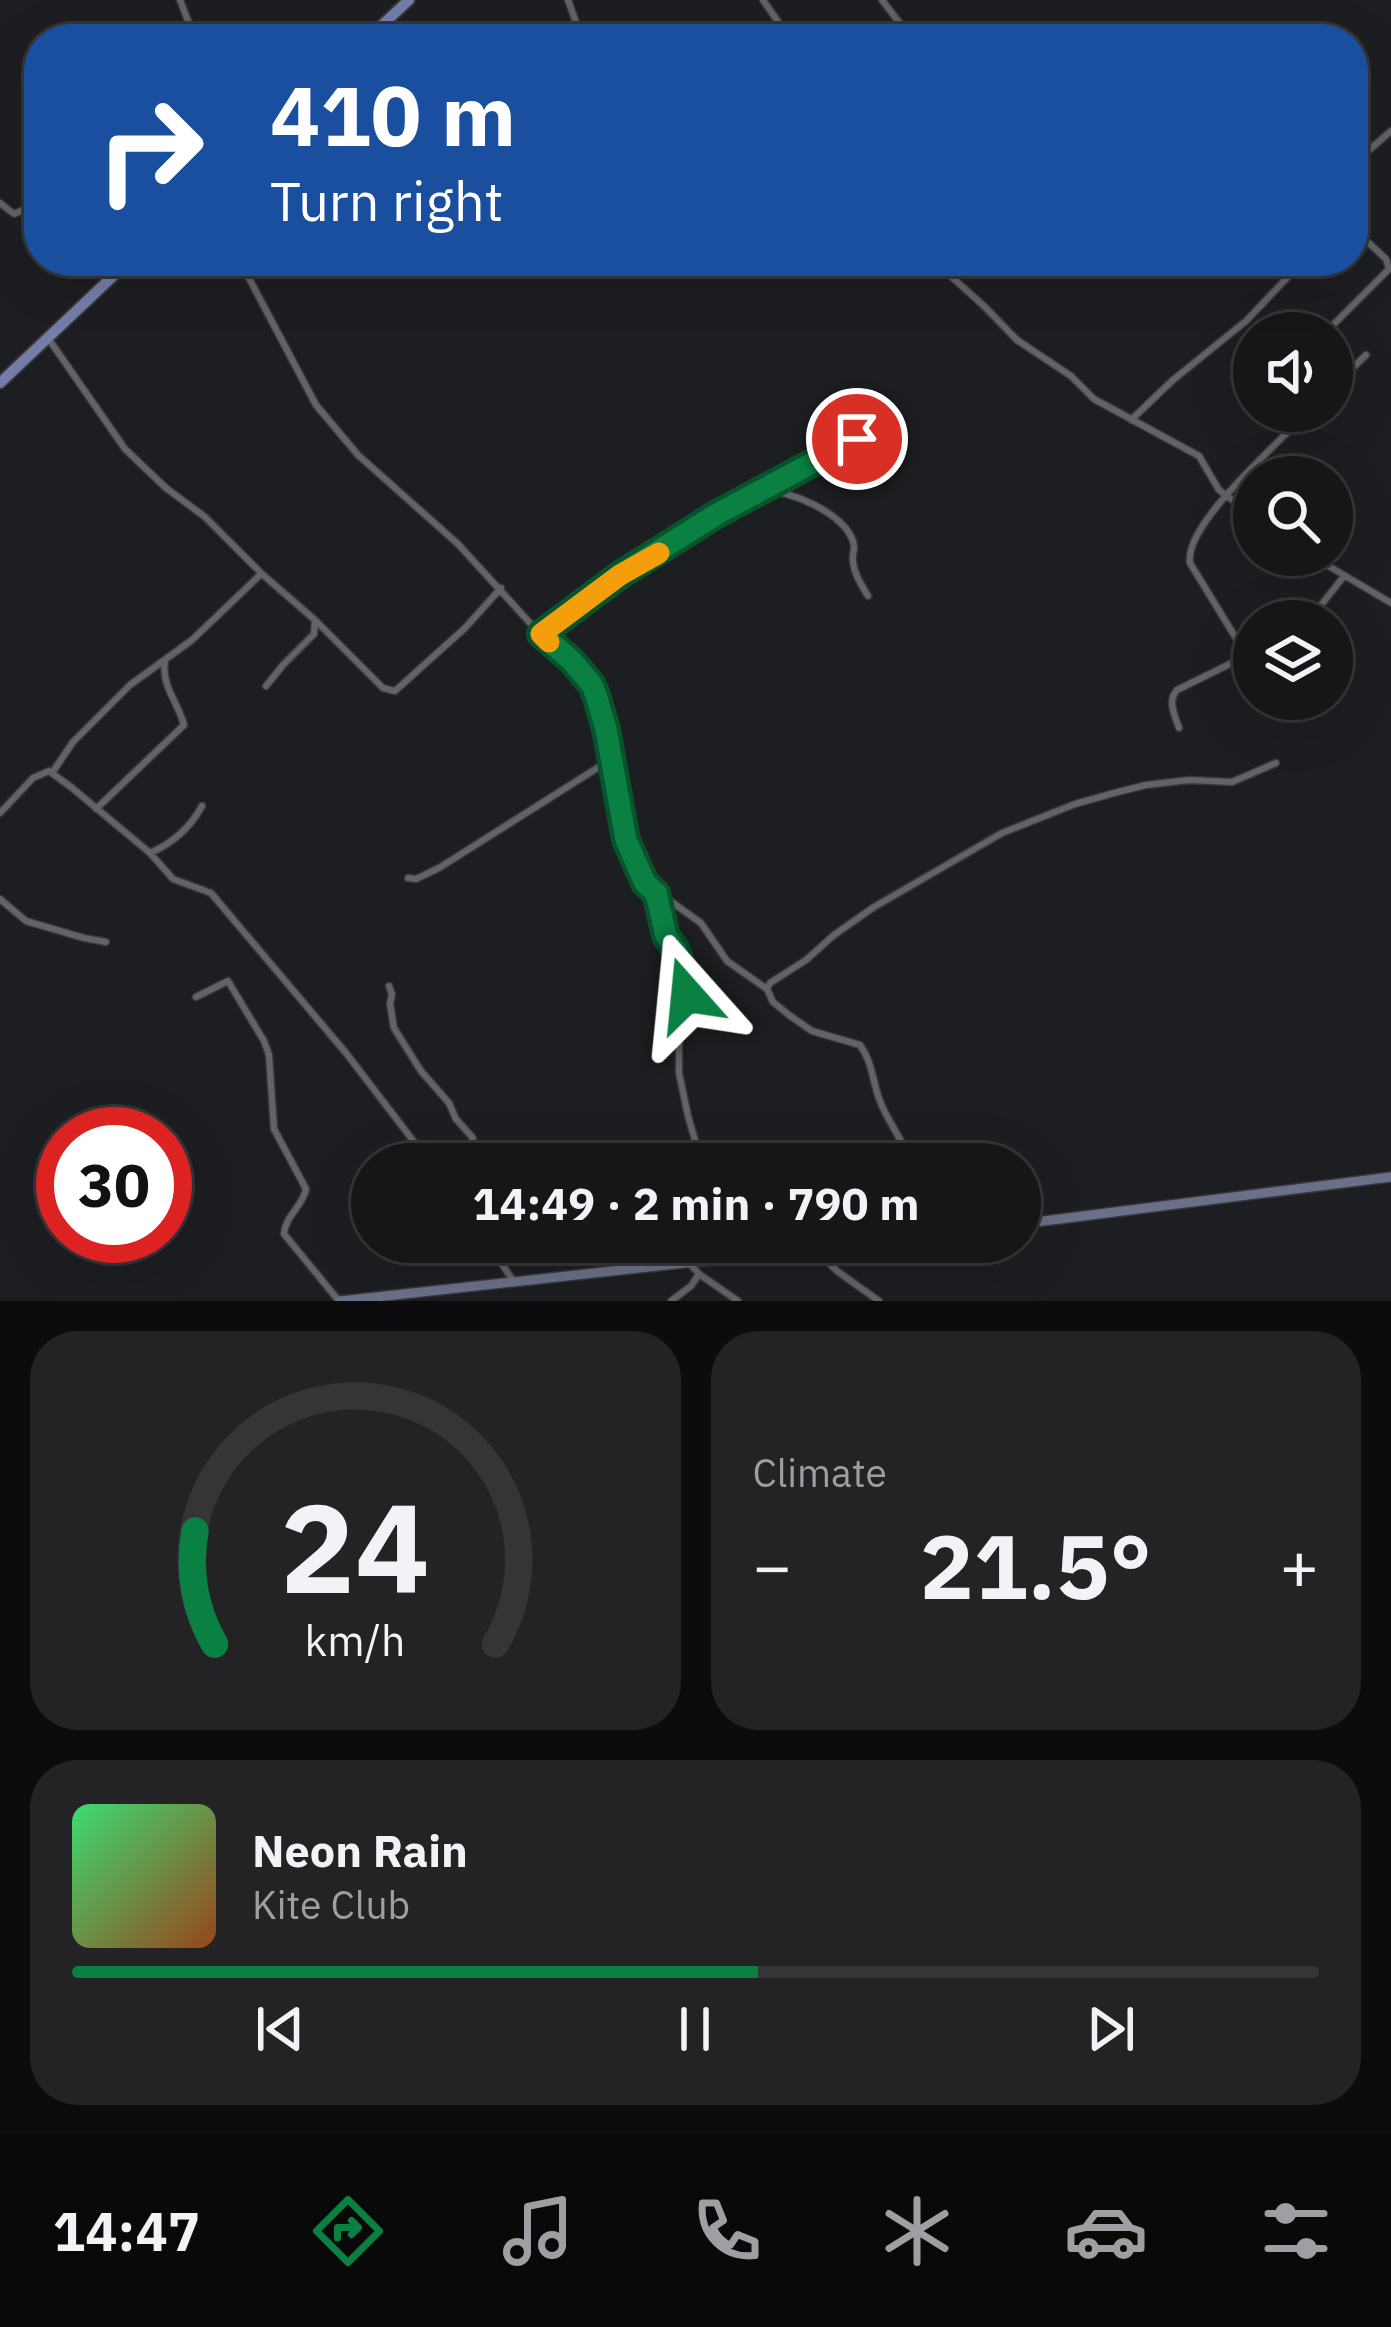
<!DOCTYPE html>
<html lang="en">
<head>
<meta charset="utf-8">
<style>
	body { margin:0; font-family:"IBM Plex Sans",sans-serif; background:#232326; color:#f1f3f6; height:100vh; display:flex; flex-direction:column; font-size:45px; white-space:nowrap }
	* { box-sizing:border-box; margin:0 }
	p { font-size:39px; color:#9e9fa2 }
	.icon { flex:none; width:66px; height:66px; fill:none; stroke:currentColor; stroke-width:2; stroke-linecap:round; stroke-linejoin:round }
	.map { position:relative; height:1301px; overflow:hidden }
	.drawer { display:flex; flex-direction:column; gap:30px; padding:30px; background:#0c0c0e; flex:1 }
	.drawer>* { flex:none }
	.guide { position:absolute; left:24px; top:24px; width:1344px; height:252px; border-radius:48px; box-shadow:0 12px 48px #0002,0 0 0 3px #353538; background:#1a4fa0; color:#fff; overflow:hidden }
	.tools { position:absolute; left:1233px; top:312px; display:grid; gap:24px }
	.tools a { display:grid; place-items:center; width:120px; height:120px; border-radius:50%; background:#161619; box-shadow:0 12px 48px #0002,0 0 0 3px #353538; font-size:60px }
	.speed { position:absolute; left:36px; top:1107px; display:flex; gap:24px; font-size:60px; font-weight:700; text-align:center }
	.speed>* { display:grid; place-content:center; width:156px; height:156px; border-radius:50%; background:#161619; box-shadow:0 12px 48px #0002,0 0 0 3px #353538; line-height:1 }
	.speed .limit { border:18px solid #d22; background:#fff; color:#111 }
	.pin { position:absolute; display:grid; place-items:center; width:102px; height:102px; color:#fff; margin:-51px; border:6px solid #fff; border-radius:50%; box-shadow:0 3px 12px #0007 }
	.me { position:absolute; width:132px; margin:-66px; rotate:342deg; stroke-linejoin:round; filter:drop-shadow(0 0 9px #0008) }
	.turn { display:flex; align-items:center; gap:42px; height:252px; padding:0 48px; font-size:54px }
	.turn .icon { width:156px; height:156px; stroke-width:2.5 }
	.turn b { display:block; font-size:84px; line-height:102px }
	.big { font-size:90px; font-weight:800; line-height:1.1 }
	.drawer .tile { flex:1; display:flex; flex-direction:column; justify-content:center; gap:18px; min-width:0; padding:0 42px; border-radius:48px; background:#232326 }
	.drawer .dial { align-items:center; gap:0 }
	.dial svg { height:312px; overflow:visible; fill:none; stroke:#353538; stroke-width:7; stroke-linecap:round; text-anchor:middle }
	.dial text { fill:#f1f3f6; stroke:none }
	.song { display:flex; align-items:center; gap:36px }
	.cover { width:144px; height:144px; border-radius:18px; background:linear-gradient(135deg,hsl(140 70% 55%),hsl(20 70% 35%)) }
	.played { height:12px; border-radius:6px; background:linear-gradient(90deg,#0b8043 55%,#353538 55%) }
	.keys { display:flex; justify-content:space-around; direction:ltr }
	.heat { display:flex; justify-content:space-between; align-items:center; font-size:66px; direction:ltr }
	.drawer .tiles { flex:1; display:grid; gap:30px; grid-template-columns:1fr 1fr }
	.tile:last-child { grid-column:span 2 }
	.trip { position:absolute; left:351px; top:1143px; width:690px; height:120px; border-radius:60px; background:#161619; box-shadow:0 12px 48px #0002,0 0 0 3px #353538; font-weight:800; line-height:120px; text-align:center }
	.dock { display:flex; height:192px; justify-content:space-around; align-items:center; background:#09090a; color:#9e9fa2 }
	.dock .icon { width:84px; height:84px }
	.dock .current { color:#0b8043 }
	.dock b { font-size:54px; color:#f1f3f6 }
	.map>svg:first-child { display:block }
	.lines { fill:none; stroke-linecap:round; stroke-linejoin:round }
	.street-casing { stroke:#38383b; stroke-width:9 }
	.secondary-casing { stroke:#38383b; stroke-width:12 }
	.primary-casing { stroke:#38383b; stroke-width:14 }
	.street { stroke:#626366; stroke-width:6 }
	.secondary { stroke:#6a7087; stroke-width:9 }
	.primary { stroke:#737da9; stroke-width:10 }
	.route-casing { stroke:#07532c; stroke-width:30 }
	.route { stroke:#0b8043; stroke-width:21 }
	.slow { stroke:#f59e0b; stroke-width:21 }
</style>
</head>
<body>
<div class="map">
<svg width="1391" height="1301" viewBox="0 0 1391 1301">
	<rect width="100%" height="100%" fill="#1d1e21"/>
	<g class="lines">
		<defs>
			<path id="street" d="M 180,0 L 195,39
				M 568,0 L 582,39
				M 763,0 L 790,39
				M 882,0 L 912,39
				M 1353,164 L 1391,131
				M 0,203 L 14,214 L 39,203
				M 240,261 L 316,405 L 358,455 L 458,544 L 541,635 L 573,661 L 592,684 L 606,729 L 625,840 L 645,883 L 701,923 L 727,961 L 767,989 L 773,1002 L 789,1015 L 812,1031 L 860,1045 C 873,1063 872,1081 880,1101 C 888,1123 905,1141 910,1164
				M 934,261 L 985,307 L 1017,340 L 1071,376 L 1094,399 L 1199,456 L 1219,490 L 1254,516
				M 1325,333 L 1389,269 L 1386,259 L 1353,228
				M 48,338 L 125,449 L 166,488 L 205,517 L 262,574 L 315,620 L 314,634 L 283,665 L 266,686
				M 1332,388 L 1366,355
				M 1131,420 L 1173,380 L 1246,321 L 1303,261
				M 763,491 C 789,489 843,513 853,541 C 856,552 852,549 853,560 C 853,572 862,586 868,596
				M 1310,555 L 1391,603
				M 1303,621 L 1322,604 L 1344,576
				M 317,622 L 383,688 L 395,691 L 465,628 L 501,588
				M 541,635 L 620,575 L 717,514 L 857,439
				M 1179,728 C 1175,716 1167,701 1177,690 L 1242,658 L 1245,653 L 1190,563 C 1184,523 1280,443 1308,411
				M 52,773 L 73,742 L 130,685 L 192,640 L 261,574
				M 96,809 L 184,725 C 178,702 161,686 165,661
				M 0,813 L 33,778 L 49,771 L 71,787 L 150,853 C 173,843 190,828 202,806
				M 150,853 L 173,879 L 211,893 L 346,1053 L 431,1164
				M 408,878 L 416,879 L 439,868 L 610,760
				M 657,897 L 666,936 L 676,950 L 688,985 L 689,1005 L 679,1037 L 679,1073 L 688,1116 L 702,1164
				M 0,899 L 26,921 L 84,938 L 106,942
				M 389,986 L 392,994 L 390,1004 L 394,1028 L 421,1071 L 449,1103 L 456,1119 L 473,1138 L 470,1146 L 450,1164
				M 767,989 L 770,983 L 806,960 L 834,935 L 874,907 L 1002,833 L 1075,804 L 1114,793 L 1146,785 L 1189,780 L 1232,782 L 1276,763
				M 196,997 L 228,981 L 264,1041 L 269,1055 L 274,1129 L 306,1189 C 303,1206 285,1216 284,1234 L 339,1301
				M 487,1242 L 514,1282
				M 816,1251 L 837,1271 L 879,1301
				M 689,1263 L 699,1274 L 738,1301
				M 671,1301 L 691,1286 L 699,1274"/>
			<path id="secondary" d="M 1020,1224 L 1391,1177
				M 340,1301 L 876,1242"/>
			<path id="primary" d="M 367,39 L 409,0
				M 0,383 L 129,261"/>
		</defs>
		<!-- street casing -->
		<use href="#street" class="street-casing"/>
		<!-- secondary casing -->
		<use href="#secondary" class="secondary-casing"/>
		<!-- primary casing -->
		<use href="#primary" class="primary-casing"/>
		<!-- street -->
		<use href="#street" class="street"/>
		<!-- secondary -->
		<use href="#secondary" class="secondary"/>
		<!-- primary -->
		<use href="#primary" class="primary"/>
	</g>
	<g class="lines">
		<defs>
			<path id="route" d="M 687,995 L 688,986 L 676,950 L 666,936 L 656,893 L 645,883 L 626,840 L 606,729 L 596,695 L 592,685 L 572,661 L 541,634 L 620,575 L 717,514 L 857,439"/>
		</defs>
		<!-- route casing -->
		<use href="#route" class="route-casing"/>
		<!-- route -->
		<use href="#route" class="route"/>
		<!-- slow -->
		<path class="slow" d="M 549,642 L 541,634 L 620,575 L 659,553"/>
	</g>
</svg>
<div class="tools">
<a><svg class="icon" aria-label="sound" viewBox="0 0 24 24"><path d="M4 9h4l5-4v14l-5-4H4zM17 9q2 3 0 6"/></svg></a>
<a><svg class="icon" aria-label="search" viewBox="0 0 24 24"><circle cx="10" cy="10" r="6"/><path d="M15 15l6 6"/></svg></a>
<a><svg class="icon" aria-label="layers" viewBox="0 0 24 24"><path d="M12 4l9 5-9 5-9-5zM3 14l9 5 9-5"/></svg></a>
</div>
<div class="speed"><div class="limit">30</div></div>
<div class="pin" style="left:857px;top:439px;background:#d93025"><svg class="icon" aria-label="arrive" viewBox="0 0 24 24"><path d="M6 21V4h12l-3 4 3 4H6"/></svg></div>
<svg class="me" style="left:687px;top:995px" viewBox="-20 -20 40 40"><path d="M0-17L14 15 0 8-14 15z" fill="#0b8043" stroke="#fff" stroke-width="4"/></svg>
<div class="trip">14:49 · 2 min · 790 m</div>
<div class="guide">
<div class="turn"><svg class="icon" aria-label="right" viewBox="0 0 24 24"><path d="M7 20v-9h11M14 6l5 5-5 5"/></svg><div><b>410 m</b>Turn right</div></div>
</div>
</div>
<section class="drawer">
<div class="tiles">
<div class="tile dial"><svg viewBox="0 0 100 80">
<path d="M14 69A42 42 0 1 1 86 69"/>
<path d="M14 69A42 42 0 0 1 9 40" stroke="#0b8043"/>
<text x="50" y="56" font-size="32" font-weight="700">24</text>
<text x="50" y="72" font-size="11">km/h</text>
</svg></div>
<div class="tile"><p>Climate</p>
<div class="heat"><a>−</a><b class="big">21.5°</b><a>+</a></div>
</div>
<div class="tile">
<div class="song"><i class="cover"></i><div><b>Neon Rain</b><p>Kite Club</p></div></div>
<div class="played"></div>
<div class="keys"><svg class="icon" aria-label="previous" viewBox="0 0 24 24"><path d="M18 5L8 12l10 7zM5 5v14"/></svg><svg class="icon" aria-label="pause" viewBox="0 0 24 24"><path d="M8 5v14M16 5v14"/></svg><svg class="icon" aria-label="next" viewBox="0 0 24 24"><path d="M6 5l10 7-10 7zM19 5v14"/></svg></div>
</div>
</div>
</section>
<nav class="dock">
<b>14:47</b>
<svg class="icon current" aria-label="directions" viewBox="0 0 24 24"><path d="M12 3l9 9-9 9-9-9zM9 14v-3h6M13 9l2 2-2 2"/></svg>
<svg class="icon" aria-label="music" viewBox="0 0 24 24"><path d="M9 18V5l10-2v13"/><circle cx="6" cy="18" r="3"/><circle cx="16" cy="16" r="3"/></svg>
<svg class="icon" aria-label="phone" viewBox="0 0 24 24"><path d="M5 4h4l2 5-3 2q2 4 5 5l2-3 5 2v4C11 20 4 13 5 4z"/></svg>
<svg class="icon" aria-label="climate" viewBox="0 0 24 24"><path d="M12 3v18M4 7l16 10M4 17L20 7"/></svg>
<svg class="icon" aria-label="car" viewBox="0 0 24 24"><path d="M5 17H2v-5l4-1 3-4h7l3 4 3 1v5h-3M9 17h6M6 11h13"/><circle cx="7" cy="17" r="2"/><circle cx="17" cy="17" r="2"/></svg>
<svg class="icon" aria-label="filters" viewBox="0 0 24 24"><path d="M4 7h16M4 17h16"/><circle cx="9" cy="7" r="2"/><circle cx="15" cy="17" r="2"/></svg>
</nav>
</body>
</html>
